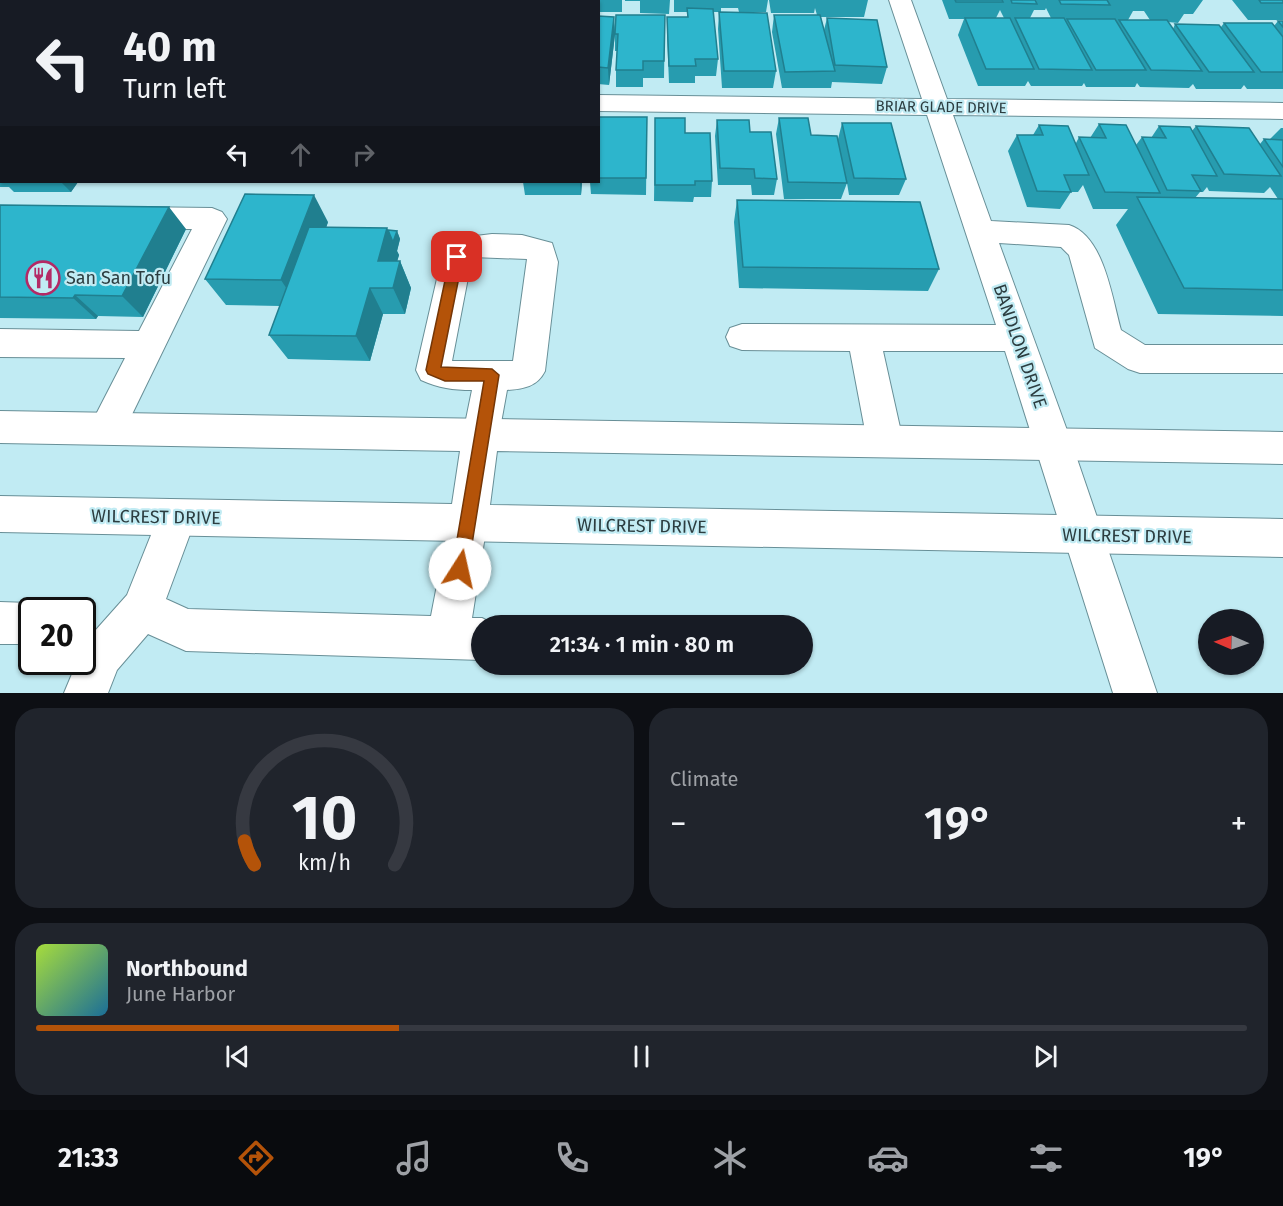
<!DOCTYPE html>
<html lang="en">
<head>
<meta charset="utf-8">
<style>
	body { margin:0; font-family:"Fira Sans",sans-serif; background:#20242c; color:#f1f3f6; height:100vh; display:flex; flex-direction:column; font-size:22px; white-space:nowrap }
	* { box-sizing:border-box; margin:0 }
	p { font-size:20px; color:#9ea1a6 }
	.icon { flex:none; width:33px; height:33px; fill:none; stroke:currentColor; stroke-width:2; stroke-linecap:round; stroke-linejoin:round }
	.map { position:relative; height:693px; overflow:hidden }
	.side { display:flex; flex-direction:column; gap:15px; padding:15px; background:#0d0f14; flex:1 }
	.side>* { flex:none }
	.guide { position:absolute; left:0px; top:0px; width:600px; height:183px; box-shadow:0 2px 4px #0004; background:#171b24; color:#f1f3f6; overflow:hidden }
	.needle { width:39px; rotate:272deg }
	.controls { position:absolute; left:1198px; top:609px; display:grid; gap:12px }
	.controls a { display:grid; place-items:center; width:66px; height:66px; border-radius:50%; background:#171b24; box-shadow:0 2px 4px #0004; font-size:30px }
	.speed { position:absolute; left:18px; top:597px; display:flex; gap:12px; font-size:30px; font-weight:700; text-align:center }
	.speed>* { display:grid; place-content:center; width:78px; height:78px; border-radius:50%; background:#171b24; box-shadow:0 2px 4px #0004; line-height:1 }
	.speed .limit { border:3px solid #111; border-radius:9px; background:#fff; color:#111 }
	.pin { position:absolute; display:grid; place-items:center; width:51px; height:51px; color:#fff; margin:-26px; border-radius:12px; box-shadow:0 3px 9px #0006 }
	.me { position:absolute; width:66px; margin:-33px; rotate:10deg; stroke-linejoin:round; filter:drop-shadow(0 0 4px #0008) }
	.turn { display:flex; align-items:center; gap:21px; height:126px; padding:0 24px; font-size:27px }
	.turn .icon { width:78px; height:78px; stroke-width:2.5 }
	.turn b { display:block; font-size:42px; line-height:51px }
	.lanes { display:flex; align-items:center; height:57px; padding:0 24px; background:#0003; justify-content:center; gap:30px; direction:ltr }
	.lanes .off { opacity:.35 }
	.big { font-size:45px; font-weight:600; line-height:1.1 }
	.side .card { flex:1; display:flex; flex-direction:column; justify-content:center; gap:9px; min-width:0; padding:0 21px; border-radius:24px; background:#20242c }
	.side .dial { align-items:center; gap:0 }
	.dial svg { height:156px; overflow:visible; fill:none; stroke:#363941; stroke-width:7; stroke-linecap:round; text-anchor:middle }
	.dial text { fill:#f1f3f6; stroke:none }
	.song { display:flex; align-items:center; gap:18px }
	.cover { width:72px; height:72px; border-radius:9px; background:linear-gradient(135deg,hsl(80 70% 55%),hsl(200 70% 35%)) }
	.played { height:6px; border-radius:3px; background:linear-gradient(90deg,#b45309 30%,#363941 30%) }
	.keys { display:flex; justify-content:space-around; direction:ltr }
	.heat { display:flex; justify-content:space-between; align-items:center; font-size:33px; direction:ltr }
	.side .tiles { flex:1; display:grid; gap:15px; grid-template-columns:1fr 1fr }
	.card:last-child { grid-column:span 2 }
	.trip { position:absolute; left:471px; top:615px; width:342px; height:60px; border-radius:30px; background:#171b24; box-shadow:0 2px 4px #0004; font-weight:600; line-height:60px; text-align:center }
	.dock { display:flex; height:96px; justify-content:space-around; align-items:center; background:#090b0e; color:#9ea1a6 }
	.dock .icon { width:42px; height:42px }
	.dock .selected { color:#b45309 }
	.dock b { font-size:27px; color:#f1f3f6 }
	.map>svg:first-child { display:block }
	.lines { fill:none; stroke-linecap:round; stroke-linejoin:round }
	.minor-casing { stroke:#688f97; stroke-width:2 }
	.major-casing { stroke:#688f97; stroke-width:2 }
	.minor { fill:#fff; fill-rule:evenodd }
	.major { fill:#fff; fill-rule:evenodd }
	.wall { fill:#279caf; fill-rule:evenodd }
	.shaded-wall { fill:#207f8f }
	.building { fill:#2db5cc; stroke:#207f8f; stroke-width:1.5 }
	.route { fill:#b45309; stroke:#753606; stroke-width:1.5 }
	.labels { text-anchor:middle; stroke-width:4.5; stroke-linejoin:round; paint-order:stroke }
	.far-street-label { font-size:15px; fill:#2c3d40; stroke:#c1ebf3 }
	.poi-label { font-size:18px; fill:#2c3d40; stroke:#c1ebf3; text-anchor:start }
	.street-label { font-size:18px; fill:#2c3d40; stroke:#c1ebf3 }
</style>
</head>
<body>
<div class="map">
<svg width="1283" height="693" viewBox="0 0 1283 693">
	<rect width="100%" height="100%" fill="#c1ebf3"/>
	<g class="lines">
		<defs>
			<path id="minor" d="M 889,0 L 911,0 L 947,99 L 1283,103 L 1283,119 L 953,115 L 991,221 L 1069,225 C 1104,236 1112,298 1121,330 L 1145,345 L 1283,345 L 1283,373 L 1140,373 L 1128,369 L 1095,348 L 1069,255 L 1061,247 L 999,243 L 1072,444 L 1157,693 L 1113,693 L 1005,351 L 883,351 L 903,441 L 898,452 L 885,457 L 872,452 L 867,441 L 850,351 L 742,350 L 730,346 L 726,337 L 730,328 L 742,324 L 996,325 L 927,115 L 598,111 L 598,95 L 922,99 Z
				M 0,87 L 2,87 L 2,103 L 0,103 Z
				M 133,207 L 212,208 L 222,212 L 227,219 L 120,439 L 107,444 L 94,439 L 89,428 L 125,358 L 0,357 L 0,329 L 139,331 L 192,229 L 133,229 L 123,225 L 119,218 L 123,211 Z
				M 492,234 L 522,235 L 552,243 L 558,262 L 545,371 C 537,387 523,389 507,390 L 499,434 L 494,445 L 481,450 L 468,445 L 463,434 L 472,390 C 453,390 439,388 421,380 L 416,370 L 442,257 L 451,239 ZM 472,257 L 527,259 L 513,361 L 452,361 Z
				M 177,500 L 191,505 L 196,518 L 166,599 L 188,609 L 431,616 L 449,523 L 454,510 L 468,504 L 482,510 L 487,523 L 472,618 L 482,618 L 497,626 L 482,626 L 482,660 L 186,651 L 148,634 L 117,670 L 108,693 L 64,693 L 77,662 L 82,662 L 86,641 L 127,595 L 163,505 Z
				M 0,602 L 30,603 L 45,609 L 32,610 L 32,644 L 0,644 Z"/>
			<path id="major" d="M 0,411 L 1283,432 L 1283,464 L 497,451 L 490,505 L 1283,519 L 1283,557 L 0,532 L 0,496 L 452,504 L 460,451 L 0,443 Z"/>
		</defs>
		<!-- minor casing -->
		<use href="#minor" class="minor-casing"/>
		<!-- major casing -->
		<use href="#major" class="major-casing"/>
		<!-- minor -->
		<use href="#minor" class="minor"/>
		<!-- major -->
		<use href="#major" class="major"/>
	</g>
	<!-- wall -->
	<path class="wall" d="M 0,0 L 145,0 L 144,2 L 99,2 L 98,0 L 97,2 L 2,2 L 2,5 L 0,5 Z
		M 190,0 L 241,0 L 240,2 L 190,2 Z
		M 258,0 L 287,0 L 286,2 L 259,2 Z
		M 375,0 L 478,0 L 478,2 L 376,2 Z
		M 480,0 L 525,0 L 525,1 L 480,2 Z
		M 530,0 L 622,0 L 622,12 L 598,12 L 598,2 L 531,2 Z
		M 625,0 L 670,0 L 669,14 L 640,13 L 640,1 L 625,1 Z
		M 674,0 L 768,0 L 766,12 L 739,12 L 738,8 L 721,8 L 721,6 L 721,12 L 713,12 L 718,59 L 716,76 L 695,76 L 695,83 L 669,83 L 667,34 L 667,17 L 687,17 L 687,12 L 674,12 Z
		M 769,0 L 868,0 L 864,17 L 821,17 L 824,30 L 827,18 L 887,67 L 882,84 L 832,82 L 831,88 L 782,88 L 772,32 L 774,15 L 817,15 L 815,8 L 814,13 L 771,13 Z
		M 942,0 L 1203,0 L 1193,14 L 1184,14 L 1178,23 L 1168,22 L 1173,29 L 1175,24 L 1221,27 L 1224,23 L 1274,26 L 1278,21 L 1283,21 L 1283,89 L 1247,89 L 1244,85 L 1241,89 L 1196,89 L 1193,84 L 1189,88 L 1140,87 L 1137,83 L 1135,87 L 1086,87 L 1084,83 L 1082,86 L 1031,86 L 1028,81 L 1025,86 L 978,86 L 958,35 L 964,19 L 949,19 ZM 1046,8 L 1051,18 L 1030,18 L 1034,10 L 1045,10 ZM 1000,10 L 1004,18 L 996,18 ZM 1133,11 L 1144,11 L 1150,20 L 1128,20 Z
		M 1232,0 L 1283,0 L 1283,20 L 1248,20 Z
		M 0,8 L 2,8 L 2,77 L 0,77 Z
		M 719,12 L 776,71 L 773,88 L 722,88 L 718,29 Z
		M 665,15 L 664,78 L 643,78 L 643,87 L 616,87 L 616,70 L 617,51 L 615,51 L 615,35 L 609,85 L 598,84 L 598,16 L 614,17 L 615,33 Z
		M 598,117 L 647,117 L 646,195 L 591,194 L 590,182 L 598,182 Z
		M 655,118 L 685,133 L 712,181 L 711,197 L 694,197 L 693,202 L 654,201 Z
		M 779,118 L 811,135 L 838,139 L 842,123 L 906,179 L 899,195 L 849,195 L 847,183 L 841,199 L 784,199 L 776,134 Z
		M 717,120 L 750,132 L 777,179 L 774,195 L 752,195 L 751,185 L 718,185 L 715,136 Z
		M 0,124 L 2,124 L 2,182 L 78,182 L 71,192 L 14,192 L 9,187 L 0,187 Z
		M 1099,124 L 1136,145 L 1142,137 L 1151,138 L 1159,126 L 1192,131 L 1196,126 L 1260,144 L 1264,139 L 1270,139 L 1281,128 L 1283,128 L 1283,316 L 1158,314 L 1116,225 L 1128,209 L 1093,209 L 1083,185 L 1078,192 L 1071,192 L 1060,209 L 1027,207 L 1008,151 L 1017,135 L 1033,135 L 1039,125 L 1076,143 L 1079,137 L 1090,138 ZM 1207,187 L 1209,191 L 1264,193 L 1270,187 L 1278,199 L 1195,198 L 1200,192 L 1203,192 Z
		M 523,182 L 582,182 L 581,195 L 525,195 Z
		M 737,200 L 939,269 L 928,291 L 739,288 L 734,222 Z
		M 0,205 L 186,229 L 143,317 L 98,316 L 96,319 L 0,318 Z
		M 328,222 L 326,228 L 397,231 L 400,239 L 397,251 L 399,255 L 397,261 L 400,261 L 411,288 L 405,314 L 383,314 L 370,361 L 288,359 L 269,335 L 280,306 L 226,305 L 205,279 Z"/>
	<!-- shaded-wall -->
	<path class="shaded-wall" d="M 232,0 L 241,0 L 240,2 L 233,2 Z
		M 614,17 L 615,34 L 609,85 L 608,68 Z
		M 61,182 L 78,182 L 71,192 Z
		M 580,182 L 582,182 L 581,195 Z
		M 314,195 L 328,222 L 298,306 L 281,280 Z
		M 169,207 L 186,229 L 143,317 L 122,296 Z
		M 387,228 L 393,242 L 397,231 L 400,239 L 397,251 L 399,255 L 390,287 L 378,261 Z
		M 400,261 L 411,288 L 405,314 L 393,288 Z
		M 370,288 L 383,314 L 370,361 L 356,336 Z
		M 75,295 L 98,316 L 96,319 L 73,298 Z"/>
	<!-- building -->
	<path class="building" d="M 955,0 L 1002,0 L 1003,2 L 956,2 Z
		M 1011,0 L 1035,0 L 1037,4 L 1012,3 Z
		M 1059,0 L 1107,0 L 1110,5 L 1061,4 Z
		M 1259,0 L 1283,0 L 1283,3 L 1261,3 Z
		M 0,8 L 2,8 L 2,21 L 0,23 Z
		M 687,8 L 713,9 L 718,59 L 695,59 L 696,66 L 669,66 L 667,17 L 688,17 Z
		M 719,12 L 767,13 L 776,71 L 724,71 Z
		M 616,15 L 665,15 L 664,61 L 643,61 L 643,70 L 616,70 L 618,34 L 615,34 Z
		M 774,15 L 820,15 L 835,71 L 785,72 Z
		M 598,16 L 614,17 L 608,68 L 598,67 Z
		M 827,18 L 877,20 L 887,67 L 835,65 Z
		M 965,18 L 1010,18 L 1034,69 L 986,69 Z
		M 1015,18 L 1064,18 L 1092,70 L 1039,69 Z
		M 1067,19 L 1115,19 L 1146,70 L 1096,70 Z
		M 1119,20 L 1167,20 L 1202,71 L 1151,70 Z
		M 1278,21 L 1283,21 L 1283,27 Z
		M 1224,23 L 1272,23 L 1283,37 L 1283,72 L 1261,72 Z
		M 1175,24 L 1219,25 L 1254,72 L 1209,72 Z
		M 2,26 L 2,61 L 0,61 L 0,28 Z
		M 598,117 L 647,117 L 646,178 L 598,178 Z
		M 655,118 L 685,118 L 685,133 L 710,133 L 712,181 L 695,181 L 695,185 L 655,185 Z
		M 779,118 L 808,118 L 811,135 L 837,136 L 847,183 L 788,182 Z
		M 717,120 L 749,120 L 750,132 L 771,132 L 777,179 L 755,178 L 754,169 L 720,168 Z
		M 842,123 L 891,123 L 906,179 L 854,178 Z
		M 0,124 L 2,124 L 2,167 L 0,169 Z
		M 1099,124 L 1126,125 L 1160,193 L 1105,192 L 1079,137 L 1106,138 Z
		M 1039,125 L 1068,126 L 1089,175 L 1064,175 L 1071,192 L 1037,191 L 1017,135 L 1043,135 Z
		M 1159,126 L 1190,127 L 1217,176 L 1192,175 L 1201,191 L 1167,190 L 1142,137 L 1166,138 Z
		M 1196,126 L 1249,128 L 1281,176 L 1224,174 Z
		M 1264,139 L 1283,140 L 1283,167 Z
		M 245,194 L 314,195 L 281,280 L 205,279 Z
		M 1137,197 L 1283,199 L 1283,290 L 1184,288 Z
		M 737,200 L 920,202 L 939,269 L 743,267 Z
		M 0,205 L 169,207 L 122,296 L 75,295 L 73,298 L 0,297 Z
		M 309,227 L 387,228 L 378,261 L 400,261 L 393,288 L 370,288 L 356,336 L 269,335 Z
		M 388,230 L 397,231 L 393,242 Z"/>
	<!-- route -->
	<path class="route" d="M 457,253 L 463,257 L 441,367 L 492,369 L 499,375 L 468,569 L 466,575 L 460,577 L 454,575 L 452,569 L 484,381 L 445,381 L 428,374 L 426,370 L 450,257 Z"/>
	<!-- icons -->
	<defs>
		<symbol id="restaurant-ring" viewBox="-11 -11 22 22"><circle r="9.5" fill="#c1ebf3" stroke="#b42965" stroke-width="1.5"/><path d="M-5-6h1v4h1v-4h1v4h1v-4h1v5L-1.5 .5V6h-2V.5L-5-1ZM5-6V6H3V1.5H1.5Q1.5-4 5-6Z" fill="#b42965"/></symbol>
	</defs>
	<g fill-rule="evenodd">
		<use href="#restaurant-ring" x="24" y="259" width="38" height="38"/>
	</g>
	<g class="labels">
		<!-- far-street labels -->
		<g class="far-street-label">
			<text transform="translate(941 107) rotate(1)" y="5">BRIAR GLADE DRIVE</text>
		</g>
		<!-- poi labels -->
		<g class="poi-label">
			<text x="66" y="284">San San Tofu</text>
		</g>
		<!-- street labels -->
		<g class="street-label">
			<text transform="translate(1020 346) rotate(71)" y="6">BANDLON DRIVE</text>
			<text transform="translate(156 517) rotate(1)" y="6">WILCREST DRIVE</text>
			<text transform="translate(642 526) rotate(1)" y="6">WILCREST DRIVE</text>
			<text transform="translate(1127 536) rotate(1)" y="6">WILCREST DRIVE</text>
		</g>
	</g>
</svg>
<div class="controls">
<a><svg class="needle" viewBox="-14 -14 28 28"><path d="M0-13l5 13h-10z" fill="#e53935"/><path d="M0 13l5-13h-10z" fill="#9ea1a6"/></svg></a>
</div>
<div class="speed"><div class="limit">20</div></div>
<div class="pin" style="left:457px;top:257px;background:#d93025"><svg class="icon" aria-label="arrive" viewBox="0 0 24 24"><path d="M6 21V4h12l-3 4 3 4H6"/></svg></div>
<svg class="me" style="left:460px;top:569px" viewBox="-20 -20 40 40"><circle r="19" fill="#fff"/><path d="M0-13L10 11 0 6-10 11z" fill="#b45309"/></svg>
<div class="trip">21:34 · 1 min · 80 m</div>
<div class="guide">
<div class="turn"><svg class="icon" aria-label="left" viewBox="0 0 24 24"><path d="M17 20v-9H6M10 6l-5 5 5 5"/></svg><div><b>40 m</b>Turn left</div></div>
<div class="lanes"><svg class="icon" aria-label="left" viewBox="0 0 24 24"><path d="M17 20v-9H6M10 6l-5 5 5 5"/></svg><svg class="icon off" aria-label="ahead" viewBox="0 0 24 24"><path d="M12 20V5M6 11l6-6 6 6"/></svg><svg class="icon off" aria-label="right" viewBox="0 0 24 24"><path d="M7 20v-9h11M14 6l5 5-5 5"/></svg></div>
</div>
</div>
<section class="side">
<div class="tiles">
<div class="card dial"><svg viewBox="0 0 100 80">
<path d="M14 69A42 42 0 1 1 86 69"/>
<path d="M14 69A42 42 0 0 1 9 57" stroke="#b45309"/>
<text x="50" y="56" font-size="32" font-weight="700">10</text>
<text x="50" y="72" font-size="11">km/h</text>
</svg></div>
<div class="card"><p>Climate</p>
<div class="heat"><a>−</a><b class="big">19°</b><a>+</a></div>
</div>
<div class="card">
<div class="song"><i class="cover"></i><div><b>Northbound</b><p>June Harbor</p></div></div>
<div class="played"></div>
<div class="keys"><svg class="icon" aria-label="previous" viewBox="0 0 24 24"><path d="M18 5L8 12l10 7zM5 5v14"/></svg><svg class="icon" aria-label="pause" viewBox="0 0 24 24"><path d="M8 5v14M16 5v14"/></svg><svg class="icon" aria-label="next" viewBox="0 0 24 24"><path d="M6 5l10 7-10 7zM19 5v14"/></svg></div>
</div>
</div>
</section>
<nav class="dock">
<b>21:33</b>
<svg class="icon selected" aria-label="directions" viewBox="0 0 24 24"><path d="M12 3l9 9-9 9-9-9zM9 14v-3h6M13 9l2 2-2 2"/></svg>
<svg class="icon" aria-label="music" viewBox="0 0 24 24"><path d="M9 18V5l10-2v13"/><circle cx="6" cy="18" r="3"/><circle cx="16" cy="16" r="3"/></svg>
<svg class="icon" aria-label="phone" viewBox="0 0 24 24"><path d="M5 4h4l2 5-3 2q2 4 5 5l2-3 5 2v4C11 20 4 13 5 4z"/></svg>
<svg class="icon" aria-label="climate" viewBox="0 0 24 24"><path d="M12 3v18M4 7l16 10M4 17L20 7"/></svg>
<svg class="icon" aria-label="car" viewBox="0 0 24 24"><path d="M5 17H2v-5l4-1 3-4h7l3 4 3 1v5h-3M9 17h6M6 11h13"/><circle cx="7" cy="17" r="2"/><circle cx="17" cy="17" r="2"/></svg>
<svg class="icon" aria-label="filters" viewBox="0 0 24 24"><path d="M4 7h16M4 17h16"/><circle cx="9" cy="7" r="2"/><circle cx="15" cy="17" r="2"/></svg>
<b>19°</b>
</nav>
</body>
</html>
